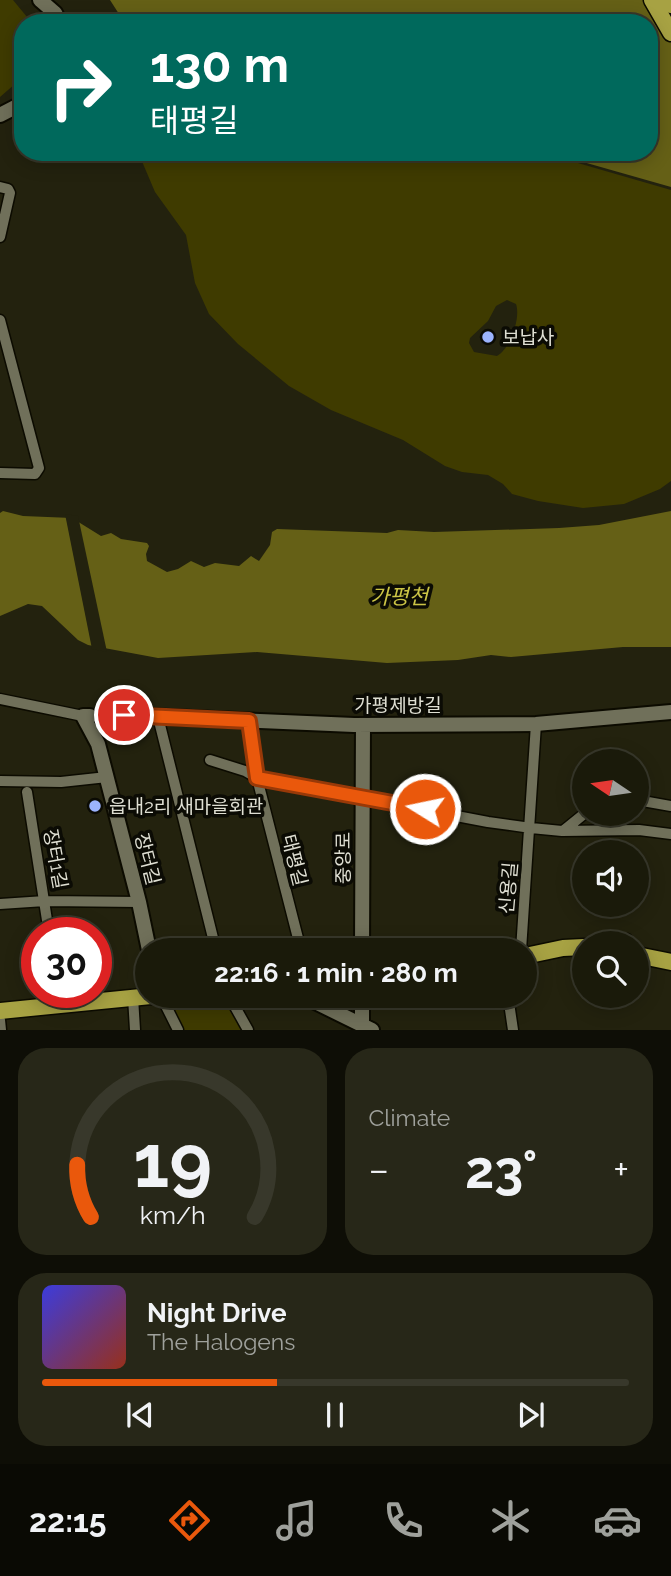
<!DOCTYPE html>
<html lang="en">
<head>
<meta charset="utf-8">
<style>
	body { margin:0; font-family:Raleway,"Noto Sans KR",sans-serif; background:#272718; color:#f1f3f6; height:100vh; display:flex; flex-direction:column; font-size:26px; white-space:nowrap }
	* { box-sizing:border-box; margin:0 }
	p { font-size:23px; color:#9fa19c }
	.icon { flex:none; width:38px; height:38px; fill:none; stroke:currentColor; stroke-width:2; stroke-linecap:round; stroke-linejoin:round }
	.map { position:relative; height:1030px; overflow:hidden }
	.sheet { display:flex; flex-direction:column; gap:18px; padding:18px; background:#0e0e06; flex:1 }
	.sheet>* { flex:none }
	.hud { position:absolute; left:14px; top:14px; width:644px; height:147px; border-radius:28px; box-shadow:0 4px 18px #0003,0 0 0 2px #38382b; background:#00695c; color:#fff; overflow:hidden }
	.needle { width:46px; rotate:283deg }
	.tools { position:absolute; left:572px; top:749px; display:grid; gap:14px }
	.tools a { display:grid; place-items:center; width:77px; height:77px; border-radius:50%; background:#1a1a0a; box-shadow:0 4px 18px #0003,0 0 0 2px #38382b; font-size:35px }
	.speed { position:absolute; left:21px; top:917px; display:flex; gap:14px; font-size:35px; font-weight:700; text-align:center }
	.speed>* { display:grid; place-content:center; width:91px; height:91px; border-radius:50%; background:#1a1a0a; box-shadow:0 4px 18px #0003,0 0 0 2px #38382b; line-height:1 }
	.speed .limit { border:10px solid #d22; background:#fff; color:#111 }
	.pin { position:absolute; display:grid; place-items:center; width:60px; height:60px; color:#fff; margin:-30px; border:4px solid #fff; border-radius:50%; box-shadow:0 2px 7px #0007 }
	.me { position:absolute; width:77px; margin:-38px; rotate:280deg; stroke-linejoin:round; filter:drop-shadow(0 0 5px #0008) }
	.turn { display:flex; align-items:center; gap:24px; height:147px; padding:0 21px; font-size:32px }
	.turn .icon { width:91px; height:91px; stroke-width:2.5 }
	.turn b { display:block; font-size:49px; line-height:60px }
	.big { font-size:52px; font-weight:700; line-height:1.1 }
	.sheet .widget { flex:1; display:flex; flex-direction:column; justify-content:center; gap:10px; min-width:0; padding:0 24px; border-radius:28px; background:#272718 }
	.sheet .dial { align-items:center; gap:0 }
	.dial svg { height:182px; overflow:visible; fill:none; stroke:#38382b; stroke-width:7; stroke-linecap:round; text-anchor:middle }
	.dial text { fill:#f1f3f6; stroke:none }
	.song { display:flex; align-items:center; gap:21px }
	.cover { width:84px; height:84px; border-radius:10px; background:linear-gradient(135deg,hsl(240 70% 55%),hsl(10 70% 35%)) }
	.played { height:7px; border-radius:4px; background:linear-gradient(90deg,#ea580c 40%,#38382b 40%) }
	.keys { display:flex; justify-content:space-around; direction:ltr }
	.heat { display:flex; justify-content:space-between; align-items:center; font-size:38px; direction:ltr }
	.sheet .tiles { flex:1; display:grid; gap:18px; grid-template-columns:1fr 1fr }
	.widget:last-child { grid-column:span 2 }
	.trip { position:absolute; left:135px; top:938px; width:402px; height:70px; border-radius:35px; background:#1a1a0a; box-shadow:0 4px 18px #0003,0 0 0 2px #38382b; font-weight:700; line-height:70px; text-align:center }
	.tabs { display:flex; height:112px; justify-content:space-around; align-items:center; background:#0a0a04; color:#9fa19c }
	.tabs .icon { width:49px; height:49px }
	.tabs .current { color:#ea580c }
	.tabs b { font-size:32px; color:#f1f3f6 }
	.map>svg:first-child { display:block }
	.green { fill:#3f3b00; fill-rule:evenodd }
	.water { fill:#656016 }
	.pier { fill:#23220e }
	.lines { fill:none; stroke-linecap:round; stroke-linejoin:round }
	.secondary-tunnel { stroke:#3f3e2c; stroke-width:14; stroke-dasharray:14 7; stroke-linecap:butt }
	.street-casing { stroke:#0c0b00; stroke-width:13 }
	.secondary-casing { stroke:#0c0b00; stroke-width:18 }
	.primary-casing { stroke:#0c0b00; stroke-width:19 }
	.street { stroke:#70705a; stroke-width:10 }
	.secondary { stroke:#70705a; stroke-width:14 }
	.primary { stroke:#a7a243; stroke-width:16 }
	.route-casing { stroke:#983908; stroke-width:18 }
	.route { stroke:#ea580c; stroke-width:12 }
	.poi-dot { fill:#9cb4fd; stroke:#0b0b04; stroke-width:2.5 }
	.labels { text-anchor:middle; stroke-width:7; stroke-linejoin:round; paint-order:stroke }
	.poi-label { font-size:19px; fill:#dfdfd3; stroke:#0b0b04; text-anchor:start }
	.street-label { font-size:19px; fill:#dfdfd3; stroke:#0b0b04 }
	.water-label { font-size:21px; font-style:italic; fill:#ccc546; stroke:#0b0b04 }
</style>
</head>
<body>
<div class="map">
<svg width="671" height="1030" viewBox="0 0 671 1030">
	<rect width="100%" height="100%" fill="#23220e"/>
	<!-- green -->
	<path class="green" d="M 0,0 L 13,0 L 32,23 L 23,23 L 23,77 L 0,97 Z
		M 138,152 L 540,152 L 671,190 L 671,481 L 660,489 L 624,504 L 583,508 L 538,501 L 512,494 L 503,484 L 488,475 L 462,472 L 445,466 L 403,440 L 331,410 L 289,386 L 238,344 L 209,314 L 195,283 L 186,235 L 155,192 ZM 507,300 L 516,304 C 521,318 510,349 497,356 L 474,352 L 469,343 L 470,338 L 488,321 L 496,306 Z
		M 224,999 L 244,1030 L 184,1030 L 173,1009 L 176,1001 Z"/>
	<!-- water -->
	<path class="water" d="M 110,0 L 671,0 L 671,187 L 548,152 L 649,152 L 649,23 L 134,23 L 119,14 Z
		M 3,511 L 23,516 L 72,518 L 101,536 L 111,533 L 121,539 L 147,543 L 149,546 L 146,554 L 147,561 L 167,572 L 178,569 L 191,561 L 204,567 L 215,563 L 239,566 L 251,556 L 259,561 L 270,545 L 272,532 L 277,529 L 387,533 L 398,530 L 434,532 L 559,528 L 599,525 L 671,511 L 671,647 L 623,647 L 511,657 L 491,655 L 458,660 L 387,663 L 257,652 L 158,658 L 88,645 L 78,640 L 42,606 L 28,604 L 0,616 L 0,513 Z"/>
	<!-- pier -->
	<path class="pier" d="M 65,514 L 78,516 L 107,652 L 92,649 Z"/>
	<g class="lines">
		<!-- secondary-tunnel -->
		<path class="secondary-tunnel" d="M 90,716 L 124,715"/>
		<defs>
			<path id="street" d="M 0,187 L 8,189 L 10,193 L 0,237
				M 0,320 L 39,468 L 35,474 L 0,473
				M 0,699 L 83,716
				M 158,717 L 216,950
				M 249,721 L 257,778 L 301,950
				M 210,760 L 245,771 L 257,778 L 488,822 L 531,828 L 562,831 L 639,830 L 671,834
				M 0,781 L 61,782 L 107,777
				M 27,792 L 49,933
				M 637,800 L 671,806
				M 563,831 L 584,814
				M 0,904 L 45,901 L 139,902
				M 626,943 L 627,939
				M 521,950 L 536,724
				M 161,996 L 178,1030
				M 229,996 L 248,1030
				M 508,996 L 513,1030
				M 133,997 L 135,1030
				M 0,1020 L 1,1030"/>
			<path id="secondary" d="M 40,0 L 55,13 L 60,23
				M 0,115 L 23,103
				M 124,715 L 354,725 L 536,724 L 671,712
				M 90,716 L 83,716 L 98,744 L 139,902 L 149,950
				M 362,950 L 363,725
				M 303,996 L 372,1030
				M 362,1030 L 362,996"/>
			<path id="primary" d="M 652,0 L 671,33
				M 668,0 L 671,5
				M 637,955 L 671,962
				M 525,956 L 563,948 L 584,947
				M 0,1011 L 151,996"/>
		</defs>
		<!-- street casing -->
		<use href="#street" class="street-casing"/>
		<!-- secondary casing -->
		<use href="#secondary" class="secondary-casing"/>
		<!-- primary casing -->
		<use href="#primary" class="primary-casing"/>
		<!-- street -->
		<use href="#street" class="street"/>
		<!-- secondary -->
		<use href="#secondary" class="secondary"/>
		<!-- primary -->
		<use href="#primary" class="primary"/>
	</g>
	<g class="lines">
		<defs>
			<path id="route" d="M 124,715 L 249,721 L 257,778 L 425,809"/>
		</defs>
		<!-- route casing -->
		<use href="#route" class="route-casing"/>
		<!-- route -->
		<use href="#route" class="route"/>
	</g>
	<!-- markers -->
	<g class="poi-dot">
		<circle cx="488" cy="337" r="7"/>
		<circle cx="95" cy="806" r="7"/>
	</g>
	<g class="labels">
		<!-- poi labels -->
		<g class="poi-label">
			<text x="502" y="344">보납사</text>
			<text x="109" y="813">읍내2리 새마을회관</text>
		</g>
		<!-- street labels -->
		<g class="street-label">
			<text x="398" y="712">가평제방길</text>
			<text transform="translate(343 858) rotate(-90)" y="7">중앙로</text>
			<text transform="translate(56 859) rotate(80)" y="7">장터1길</text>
			<text transform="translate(148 859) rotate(76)" y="7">장터길</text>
			<text transform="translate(295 860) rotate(76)" y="7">태평길</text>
			<text transform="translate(508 888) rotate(-85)" y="7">신용길</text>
		</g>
		<!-- water labels -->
		<g class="water-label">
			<text x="399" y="604">가평천</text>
		</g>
	</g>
</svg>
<div class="tools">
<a><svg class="needle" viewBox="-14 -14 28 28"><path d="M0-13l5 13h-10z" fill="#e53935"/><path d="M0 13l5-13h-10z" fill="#9fa19c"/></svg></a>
<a><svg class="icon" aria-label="sound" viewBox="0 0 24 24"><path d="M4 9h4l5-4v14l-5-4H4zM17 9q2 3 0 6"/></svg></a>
<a><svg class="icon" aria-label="search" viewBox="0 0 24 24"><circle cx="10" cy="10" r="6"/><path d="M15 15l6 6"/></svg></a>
</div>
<div class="speed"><div class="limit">30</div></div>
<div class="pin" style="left:124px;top:715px;background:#d93025"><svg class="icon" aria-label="arrive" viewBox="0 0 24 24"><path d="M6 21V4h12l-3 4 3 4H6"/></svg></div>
<svg class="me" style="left:425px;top:809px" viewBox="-20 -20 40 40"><circle r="17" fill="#ea580c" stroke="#fff" stroke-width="3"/><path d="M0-11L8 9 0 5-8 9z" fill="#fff"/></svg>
<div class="trip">22:16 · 1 min · 280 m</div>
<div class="hud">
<div class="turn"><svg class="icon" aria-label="right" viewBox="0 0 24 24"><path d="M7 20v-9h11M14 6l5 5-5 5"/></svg><div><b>130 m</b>태평길</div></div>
</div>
</div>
<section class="sheet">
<div class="tiles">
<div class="widget dial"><svg viewBox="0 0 100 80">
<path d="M14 69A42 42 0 1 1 86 69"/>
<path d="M14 69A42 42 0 0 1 8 46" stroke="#ea580c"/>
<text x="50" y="56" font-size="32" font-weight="700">19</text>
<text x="50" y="72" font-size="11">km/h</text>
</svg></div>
<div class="widget"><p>Climate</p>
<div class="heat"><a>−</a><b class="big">23°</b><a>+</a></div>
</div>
<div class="widget">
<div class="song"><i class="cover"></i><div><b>Night Drive</b><p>The Halogens</p></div></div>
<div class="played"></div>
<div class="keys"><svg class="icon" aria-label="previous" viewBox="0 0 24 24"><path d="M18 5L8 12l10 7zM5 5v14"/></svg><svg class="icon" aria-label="pause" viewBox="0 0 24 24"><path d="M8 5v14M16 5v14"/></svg><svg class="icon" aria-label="next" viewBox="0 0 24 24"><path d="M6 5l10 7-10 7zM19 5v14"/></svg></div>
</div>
</div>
</section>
<nav class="tabs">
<b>22:15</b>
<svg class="icon current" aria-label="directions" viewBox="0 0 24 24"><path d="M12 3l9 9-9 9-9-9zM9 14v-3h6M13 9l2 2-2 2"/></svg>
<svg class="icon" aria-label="music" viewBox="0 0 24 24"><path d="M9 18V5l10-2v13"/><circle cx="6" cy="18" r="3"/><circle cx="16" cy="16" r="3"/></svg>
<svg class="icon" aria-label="phone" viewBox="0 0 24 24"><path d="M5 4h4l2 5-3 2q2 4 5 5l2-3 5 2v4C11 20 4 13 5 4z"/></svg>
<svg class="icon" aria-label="climate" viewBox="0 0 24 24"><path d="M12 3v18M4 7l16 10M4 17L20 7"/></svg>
<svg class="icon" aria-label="car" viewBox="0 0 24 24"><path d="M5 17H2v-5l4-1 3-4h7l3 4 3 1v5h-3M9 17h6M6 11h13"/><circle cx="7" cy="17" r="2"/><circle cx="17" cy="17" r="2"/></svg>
</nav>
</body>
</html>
